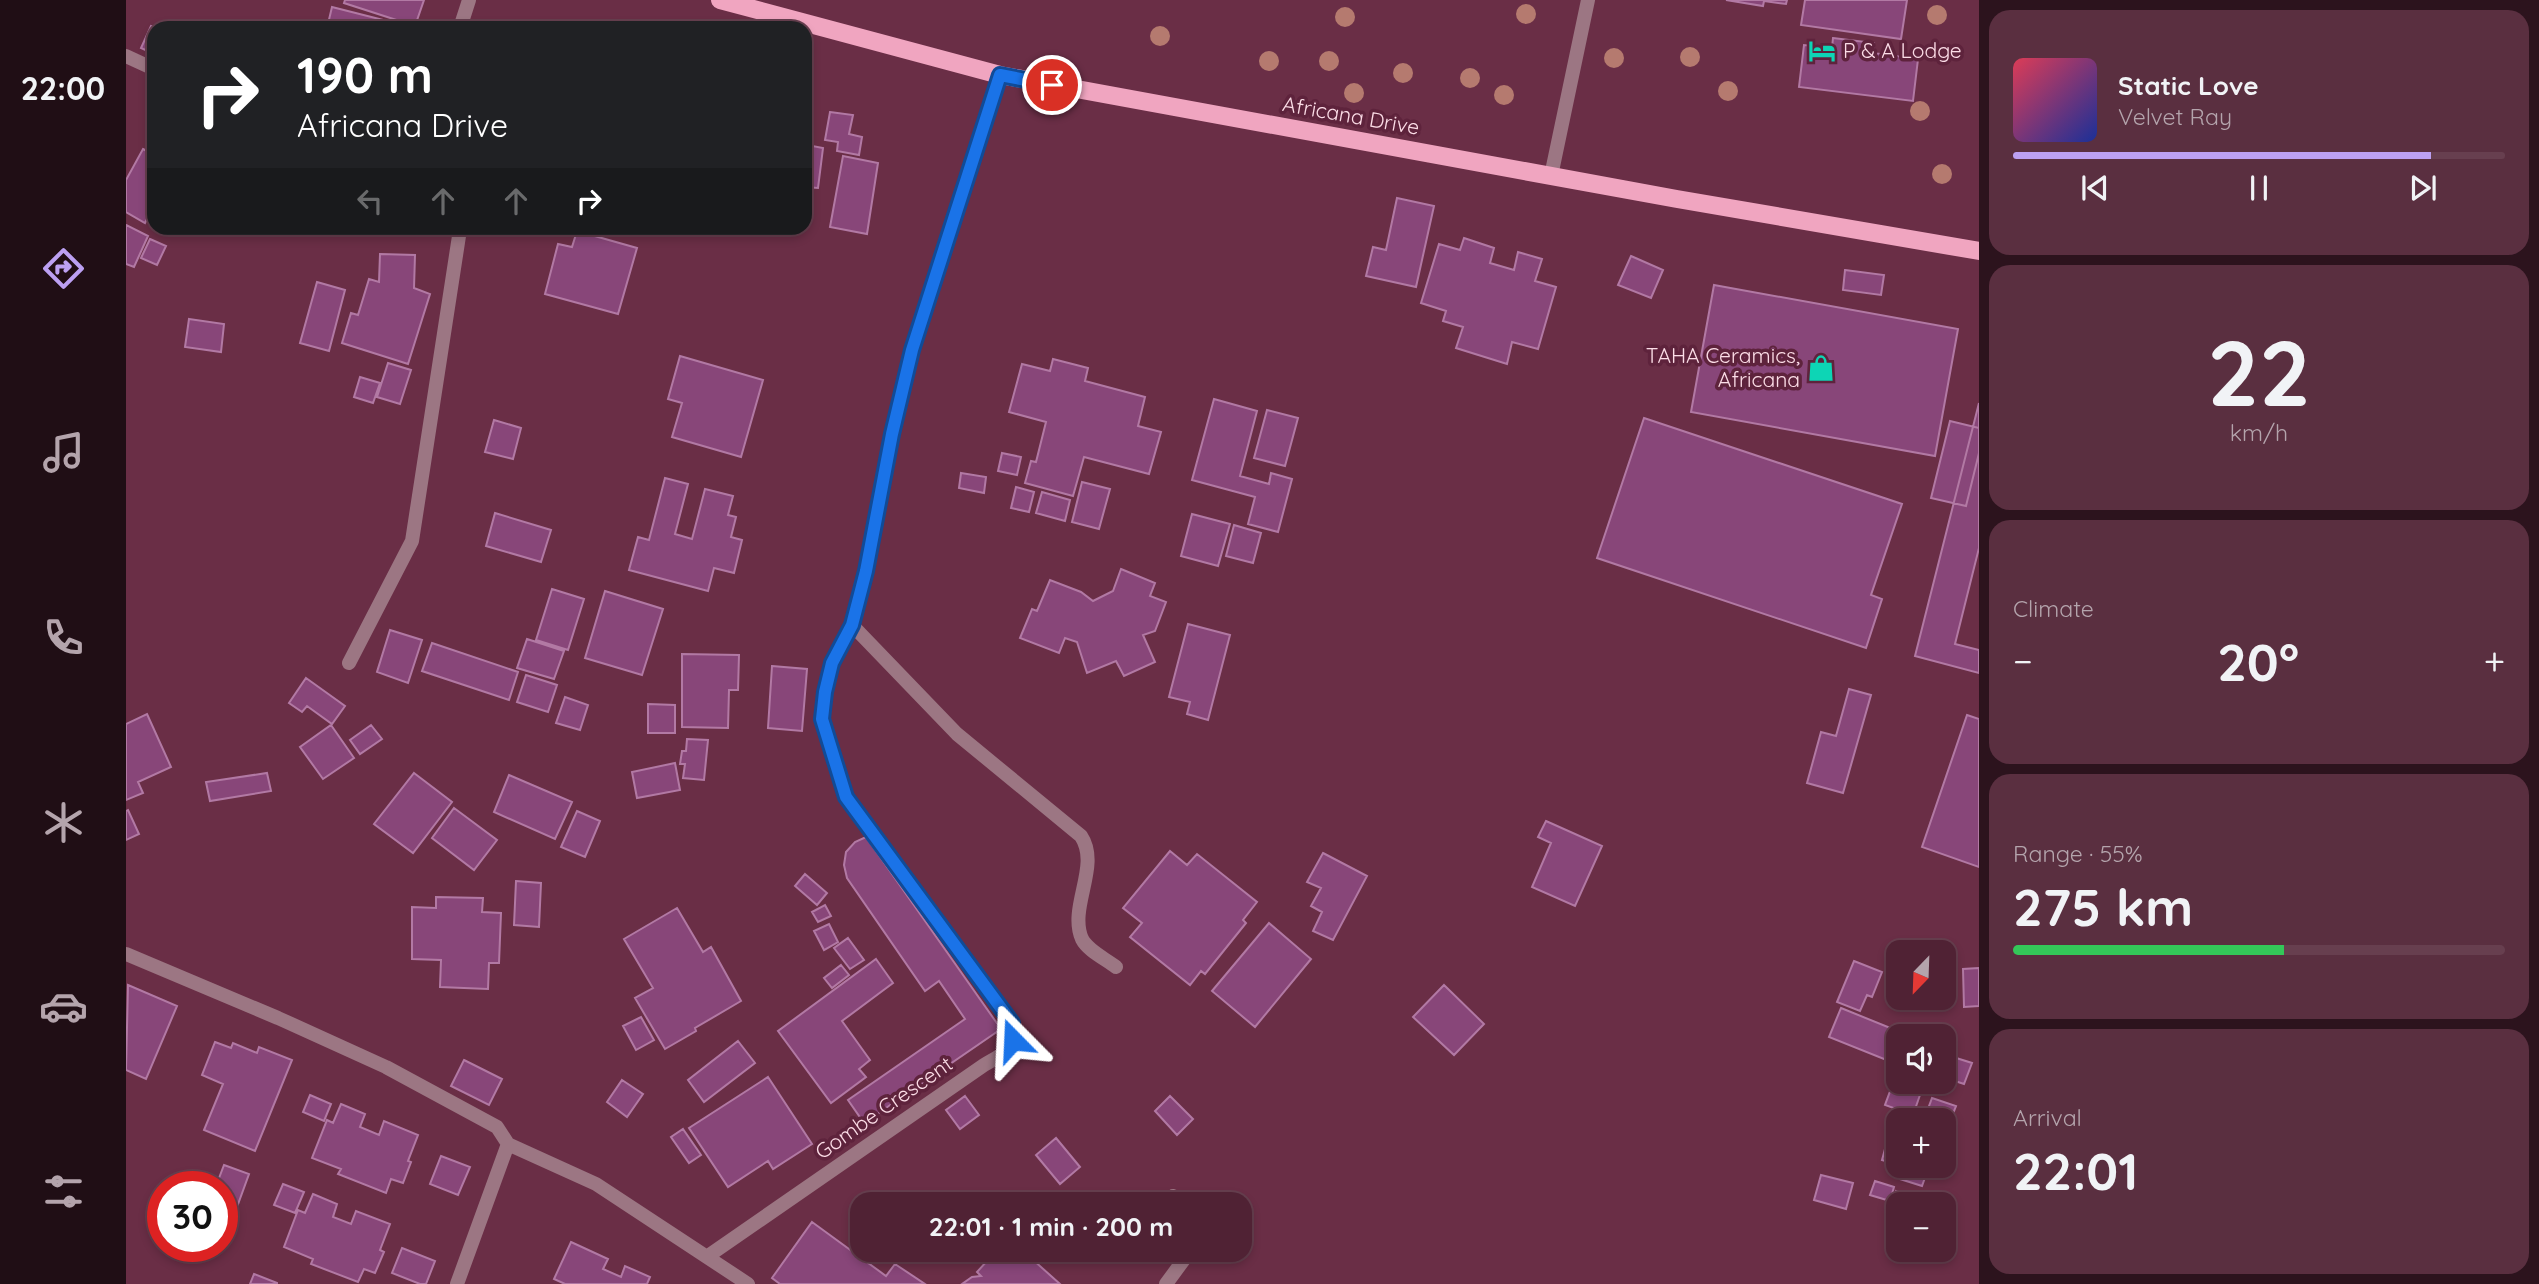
<!DOCTYPE html>
<html lang="en">
<head>
<meta charset="utf-8">
<style>
	body { margin:0; font-family:Quicksand,sans-serif; background:#5a2f40; color:#f1f3f6; height:100vh; display:flex; flex-direction:column; font-size:26px; white-space:nowrap }
	* { box-sizing:border-box; margin:0 }
	p { font-size:23px; color:#b4a4ac }
	.icon { flex:none; width:38px; height:38px; fill:none; stroke:currentColor; stroke-width:2; stroke-linecap:round; stroke-linejoin:round }
	.map { position:relative; flex:1; overflow:hidden }
	.sheet { display:flex; flex-direction:column; gap:10px; padding:10px; background:#2c131d; width:560px }
	.sheet>* { flex:none }
	.hud { position:absolute; left:21px; top:21px; width:665px; height:214px; border-radius:21px; box-shadow:0 4px 10px #0003,0 0 0 2px #673f4f; background:#202124; color:#fff; overflow:hidden }
	.needle { width:46px; rotate:203deg }
	.tools { position:absolute; left:1760px; top:940px; display:grid; gap:14px }
	.tools a { display:grid; place-items:center; width:70px; height:70px; border-radius:14px; background:#502234; box-shadow:0 4px 10px #0003,0 0 0 2px #673f4f; font-size:35px }
	.speed { position:absolute; left:21px; top:1171px; display:flex; gap:14px; font-size:35px; font-weight:700; text-align:center }
	.speed>* { display:grid; place-content:center; width:91px; height:91px; border-radius:50%; background:#502234; box-shadow:0 4px 10px #0003,0 0 0 2px #673f4f; line-height:1 }
	.speed .limit { border:10px solid #d22; background:#fff; color:#111 }
	.pin { position:absolute; display:grid; place-items:center; width:60px; height:60px; color:#fff; margin:-30px; border:4px solid #fff; border-radius:50%; box-shadow:0 2px 7px #0007 }
	.me { position:absolute; width:77px; margin:-38px; rotate:339deg; stroke-linejoin:round; filter:drop-shadow(0 0 5px #0008) }
	.turn { display:flex; align-items:center; gap:24px; height:147px; padding:0 35px; font-size:32px }
	.turn .icon { width:91px; height:91px; stroke-width:2.5 }
	.turn b { display:block; font-size:49px; line-height:60px }
	.lanes { display:flex; align-items:center; height:66px; padding:0 35px; background:#0003; justify-content:center; gap:35px; direction:ltr }
	.lanes .off { opacity:.35 }
	.big { font-size:52px; font-weight:800; line-height:1.1 }
	.sheet .card { flex:1; display:flex; flex-direction:column; justify-content:center; gap:10px; min-width:0; padding:0 24px; border-radius:21px; background:#5a2f40 }
	.sheet .dial { align-items:center; gap:0 }
	.dial b { font-size:91px; line-height:1 }
	.song { display:flex; align-items:center; gap:21px }
	.cover { width:84px; height:84px; border-radius:10px; background:linear-gradient(135deg,hsl(350 70% 55%),hsl(230 70% 35%)) }
	.played { height:7px; border-radius:4px; background:linear-gradient(90deg,#bca0f2 85%,#673f4f 85%) }
	.keys { display:flex; justify-content:space-around; direction:ltr }
	.heat { display:flex; justify-content:space-between; align-items:center; font-size:38px; direction:ltr }
	.charge { height:10px; border-radius:5px; background:linear-gradient(90deg,#34c759 55%,#673f4f 0) }
	.trip { position:absolute; left:724px; top:1192px; width:402px; height:70px; border-radius:21px; background:#502234; box-shadow:0 4px 10px #0003,0 0 0 2px #673f4f; font-weight:800; line-height:70px; text-align:center }
	main { display:flex; flex:1; min-height:0 }
	.tabs { display:flex; flex-direction:column; width:126px; justify-content:space-around; align-items:center; background:#200e15; color:#b4a4ac }
	.tabs .icon { width:49px; height:49px }
	.tabs .active { color:#bca0f2 }
	.tabs b { font-size:32px; color:#f1f3f6 }
	.map>svg:first-child { display:block }
	.building { fill:#884679; stroke:#b279a4; stroke-width:2 }
	.lines { fill:none; stroke-linecap:round; stroke-linejoin:round }
	.service { stroke:#9c7683; stroke-width:14 }
	.minor { stroke:#9c7683; stroke-width:14 }
	.primary { stroke:#f0a5c0; stroke-width:18 }
	.tree { fill:#b57a6f }
	.route-casing { stroke:#114b97; stroke-width:18 }
	.route { stroke:#1a73e8; stroke-width:12 }
	.labels { text-anchor:middle; stroke-width:7; stroke-linejoin:round; paint-order:stroke }
	.poi-label { font-size:21px; fill:#fcdde7; stroke:#5e233c; text-anchor:start }
	.street-label { font-size:21px; fill:#fcdde7; stroke:#5e233c }
</style>
</head>
<body>
<main>
<nav class="tabs">
<b>22:00</b>
<svg class="icon active" aria-label="directions" viewBox="0 0 24 24"><path d="M12 3l9 9-9 9-9-9zM9 14v-3h6M13 9l2 2-2 2"/></svg>
<svg class="icon" aria-label="music" viewBox="0 0 24 24"><path d="M9 18V5l10-2v13"/><circle cx="6" cy="18" r="3"/><circle cx="16" cy="16" r="3"/></svg>
<svg class="icon" aria-label="phone" viewBox="0 0 24 24"><path d="M5 4h4l2 5-3 2q2 4 5 5l2-3 5 2v4C11 20 4 13 5 4z"/></svg>
<svg class="icon" aria-label="climate" viewBox="0 0 24 24"><path d="M12 3v18M4 7l16 10M4 17L20 7"/></svg>
<svg class="icon" aria-label="car" viewBox="0 0 24 24"><path d="M5 17H2v-5l4-1 3-4h7l3 4 3 1v5h-3M9 17h6M6 11h13"/><circle cx="7" cy="17" r="2"/><circle cx="17" cy="17" r="2"/></svg>
<svg class="icon" aria-label="filters" viewBox="0 0 24 24"><path d="M4 7h16M4 17h16"/><circle cx="9" cy="7" r="2"/><circle cx="15" cy="17" r="2"/></svg>
</nav>
<div class="map">
<svg width="1853" height="1284" viewBox="0 0 1853 1284">
	<rect width="100%" height="100%" fill="#6a2e46"/>
	<!-- building -->
	<path class="building" d="M 219,0 L 298,0 L 289,26 L 218,3 Z
		M 1600,0 L 1661,0 L 1660,4 L 1638,1 L 1637,6 Z
		M 1679,0 L 1781,0 L 1775,39 L 1675,25 Z
		M 206,7 L 273,24 L 272,28 L 201,28 Z
		M 25,26 L 30,28 L 28,54 L 15,48 Z
		M 1707,38 L 1748,43 L 1747,53 L 1792,59 L 1787,101 L 1673,87 L 1678,45 L 1706,48 Z
		M 704,112 L 727,115 L 723,134 L 736,137 L 733,155 L 711,151 L 712,142 L 699,140 Z
		M 679,124 L 683,124 L 681,145 L 697,148 L 692,188 L 679,187 Z
		M 17,149 L 28,155 L 28,215 L 24,213 L 19,223 L 0,212 L 0,180 Z
		M 717,156 L 752,163 L 741,234 L 704,227 Z
		M 1271,198 L 1308,206 L 1290,287 L 1240,276 L 1247,247 L 1260,250 Z
		M 0,225 L 22,236 L 8,267 L 0,264 Z
		M 451,231 L 511,248 L 492,314 L 419,294 L 432,244 L 446,247 Z
		M 1338,238 L 1368,248 L 1364,263 L 1388,270 L 1392,252 L 1416,259 L 1409,281 L 1430,287 L 1412,349 L 1386,342 L 1381,364 L 1330,348 L 1337,327 L 1317,321 L 1320,311 L 1295,303 L 1313,244 L 1334,250 Z
		M 24,239 L 40,246 L 31,265 L 15,258 Z
		M 254,254 L 289,255 L 288,288 L 304,294 L 282,364 L 216,343 L 225,313 L 232,315 L 243,279 L 253,282 Z
		M 1505,256 L 1537,270 L 1525,298 L 1492,285 Z
		M 1719,270 L 1758,275 L 1755,295 L 1717,290 Z
		M 191,282 L 219,290 L 203,351 L 174,343 Z
		M 1588,285 L 1832,329 L 1809,456 L 1565,412 Z
		M 63,319 L 98,324 L 95,352 L 59,347 Z
		M 554,356 L 637,380 L 615,457 L 546,437 L 556,403 L 542,399 Z
		M 927,359 L 962,368 L 959,381 L 1019,397 L 1012,426 L 1035,432 L 1023,474 L 958,457 L 947,496 L 899,483 L 905,461 L 910,462 L 920,422 L 883,412 L 896,364 L 924,371 Z
		M 262,363 L 285,370 L 274,404 L 251,397 Z
		M 234,377 L 254,383 L 247,403 L 228,397 Z
		M 1088,399 L 1131,411 L 1114,476 L 1143,484 L 1145,473 L 1166,479 L 1152,532 L 1122,524 L 1129,497 L 1066,480 Z
		M 1853,403 L 1853,548 L 1829,644 L 1853,650 L 1853,673 L 1789,656 Z
		M 1141,410 L 1172,418 L 1159,466 L 1128,458 Z
		M 1518,418 L 1776,504 L 1745,595 L 1756,599 L 1740,648 L 1471,558 Z
		M 368,420 L 395,428 L 387,459 L 359,452 Z
		M 1824,421 L 1853,428 L 1853,453 L 1840,506 L 1805,498 Z
		M 876,453 L 895,457 L 891,475 L 872,471 Z
		M 835,473 L 860,477 L 858,493 L 833,488 Z
		M 539,478 L 562,484 L 549,534 L 566,539 L 579,489 L 607,496 L 602,515 L 610,517 L 605,537 L 616,540 L 608,573 L 588,568 L 582,591 L 503,570 L 512,537 L 523,540 Z
		M 956,482 L 984,489 L 973,529 L 946,522 Z
		M 890,487 L 908,492 L 903,512 L 885,508 Z
		M 916,492 L 944,500 L 939,521 L 910,513 Z
		M 369,513 L 425,530 L 415,562 L 360,546 Z
		M 1066,514 L 1104,524 L 1092,566 L 1055,556 Z
		M 1108,525 L 1135,533 L 1127,563 L 1100,556 Z
		M 995,569 L 1029,583 L 1024,596 L 1040,602 L 1029,631 L 1017,635 L 1029,662 L 998,676 L 990,661 L 961,673 L 951,642 L 939,638 L 933,653 L 894,638 L 906,609 L 911,611 L 924,580 L 955,592 L 967,601 L 987,591 Z
		M 426,589 L 458,599 L 442,650 L 410,640 Z
		M 479,591 L 537,609 L 516,675 L 459,658 Z
		M 1062,624 L 1104,635 L 1082,720 L 1061,714 L 1064,702 L 1043,697 Z
		M 264,630 L 296,640 L 282,683 L 251,672 Z
		M 401,639 L 438,651 L 428,679 L 391,668 Z
		M 306,643 L 392,672 L 383,700 L 296,671 Z
		M 556,654 L 613,655 L 612,690 L 603,690 L 602,728 L 556,727 Z
		M 646,666 L 681,669 L 676,731 L 642,728 Z
		M 400,675 L 431,685 L 422,712 L 391,702 Z
		M 180,678 L 219,706 L 206,724 L 181,706 L 176,712 L 163,703 Z
		M 1723,689 L 1745,695 L 1717,793 L 1681,783 L 1695,732 L 1710,736 Z
		M 439,697 L 462,705 L 454,730 L 430,723 Z
		M 522,704 L 549,705 L 549,733 L 522,733 Z
		M 21,714 L 45,767 L 12,782 L 17,793 L 0,800 L 0,724 Z
		M 1841,715 L 1853,719 L 1853,867 L 1796,847 Z
		M 205,725 L 228,758 L 197,779 L 174,747 Z
		M 245,725 L 256,739 L 234,754 L 224,740 Z
		M 561,739 L 582,740 L 578,780 L 557,778 L 559,764 L 554,764 L 556,751 L 560,751 Z
		M 549,763 L 554,790 L 511,798 L 506,772 Z
		M 141,773 L 145,791 L 84,801 L 80,782 Z
		M 288,773 L 326,802 L 287,853 L 248,824 Z
		M 383,775 L 446,802 L 429,839 L 368,812 Z
		M 328,808 L 371,840 L 348,870 L 306,838 Z
		M 2,810 L 13,834 L 0,840 L 0,811 Z
		M 451,811 L 474,821 L 459,857 L 435,847 Z
		M 1420,821 L 1476,846 L 1449,906 L 1406,887 L 1425,843 L 1412,837 Z
		M 740,837 L 875,1029 L 738,1123 L 722,1100 L 839,1019 L 813,981 L 799,991 L 721,878 L 718,865 L 720,852 L 729,842 Z
		M 1044,851 L 1061,865 L 1071,854 L 1131,902 L 1117,920 L 1120,923 L 1079,974 L 1075,971 L 1064,985 L 1004,937 L 1016,923 L 997,908 Z
		M 1197,853 L 1241,876 L 1207,940 L 1187,931 L 1196,912 L 1185,906 L 1195,888 L 1181,882 Z
		M 679,874 L 701,893 L 691,905 L 669,886 Z
		M 390,881 L 415,883 L 413,927 L 388,925 Z
		M 310,897 L 357,898 L 356,912 L 375,913 L 373,963 L 363,963 L 362,989 L 314,987 L 315,960 L 286,959 L 286,907 L 310,908 Z
		M 699,905 L 705,916 L 692,922 L 686,912 Z
		M 551,908 L 577,952 L 585,947 L 615,1001 L 569,1028 L 570,1031 L 539,1049 L 509,998 L 527,988 L 498,939 Z
		M 1143,923 L 1185,959 L 1129,1027 L 1086,991 Z
		M 703,924 L 712,942 L 698,950 L 688,931 Z
		M 722,938 L 738,960 L 724,969 L 708,948 Z
		M 750,959 L 767,983 L 716,1021 L 744,1060 L 733,1069 L 740,1077 L 705,1103 L 652,1031 Z
		M 1728,961 L 1756,972 L 1746,997 L 1741,995 L 1734,1011 L 1711,1002 Z
		M 715,965 L 723,975 L 706,988 L 698,978 Z
		M 1853,968 L 1853,1006 L 1838,1007 L 1837,969 Z
		M 2,985 L 51,1006 L 20,1079 L 0,1070 Z
		M 1318,985 L 1358,1024 L 1328,1055 L 1287,1017 Z
		M 1715,1008 L 1784,1036 L 1773,1036 L 1773,1065 L 1703,1037 Z
		M 515,1017 L 528,1040 L 510,1050 L 497,1026 Z
		M 612,1041 L 629,1063 L 578,1102 L 562,1080 Z
		M 89,1042 L 105,1048 L 107,1043 L 131,1053 L 133,1047 L 166,1060 L 129,1151 L 78,1130 L 97,1084 L 76,1075 Z
		M 1827,1057 L 1846,1063 L 1838,1084 L 1820,1078 Z
		M 338,1060 L 376,1079 L 363,1105 L 325,1086 Z
		M 642,1077 L 686,1144 L 647,1169 L 642,1161 L 602,1187 L 563,1128 Z
		M 496,1080 L 517,1094 L 501,1117 L 481,1102 Z
		M 1766,1086 L 1794,1095 L 1787,1115 L 1759,1105 Z
		M 184,1095 L 205,1104 L 198,1121 L 177,1112 Z
		M 839,1096 L 853,1115 L 834,1129 L 820,1110 Z
		M 1044,1096 L 1067,1119 L 1051,1135 L 1029,1111 Z
		M 1806,1098 L 1830,1106 L 1822,1126 L 1818,1125 L 1818,1120 L 1799,1117 Z
		M 215,1104 L 239,1114 L 234,1127 L 253,1135 L 258,1121 L 292,1135 L 282,1161 L 285,1162 L 277,1183 L 265,1179 L 260,1193 L 212,1174 L 215,1169 L 186,1158 L 201,1120 L 207,1123 Z
		M 557,1129 L 575,1155 L 563,1163 L 545,1137 Z
		M 930,1138 L 954,1167 L 934,1184 L 910,1155 Z
		M 1762,1138 L 1773,1141 L 1773,1165 L 1756,1160 Z
		M 315,1156 L 344,1167 L 332,1195 L 304,1184 Z
		M 98,1165 L 123,1174 L 103,1229 L 96,1226 L 96,1186 L 90,1186 Z
		M 1778,1166 L 1801,1172 L 1796,1186 L 1774,1179 Z
		M 1695,1175 L 1727,1183 L 1720,1209 L 1688,1200 Z
		M 1749,1181 L 1768,1187 L 1764,1201 L 1744,1195 Z
		M 157,1184 L 178,1192 L 169,1213 L 148,1205 Z
		M 1770,1191 L 1785,1197 L 1783,1204 L 1773,1204 L 1773,1217 L 1763,1214 Z
		M 187,1194 L 211,1204 L 207,1217 L 225,1224 L 230,1211 L 264,1224 L 254,1250 L 258,1252 L 249,1273 L 238,1269 L 232,1282 L 185,1264 L 187,1259 L 158,1247 L 172,1210 L 179,1213 Z
		M 686,1222 L 760,1276 L 769,1264 L 799,1284 L 654,1284 L 646,1278 Z
		M 445,1242 L 482,1259 L 477,1269 L 495,1277 L 499,1266 L 524,1277 L 521,1284 L 439,1284 L 428,1279 Z
		M 276,1248 L 309,1261 L 300,1284 L 294,1284 L 266,1273 Z
		M 871,1250 L 896,1250 L 934,1284 L 836,1284 L 846,1277 L 855,1276 L 851,1272 Z
		M 128,1274 L 151,1283 L 151,1284 L 124,1284 Z"/>
	<g class="lines">
		<!-- service -->
		<path class="service" d="M 334,28 L 343,0
			M 726,625 L 831,734 L 955,836 C 975,866 942,907 956,939 C 962,951 980,959 990,967
			M 223,663 L 286,541 L 333,236 L 329,228"/>
		<!-- minor -->
		<path class="minor" d="M 0,56 L 28,69
			M 1425,176 L 1462,0
			M 0,954 L 152,1018 L 260,1067 L 371,1127 L 382,1144 L 470,1184 L 622,1284
			M 1047,1196 L 1053,1204
			M 582,1256 L 858,1065 C 880,1052 888,1051 886,1023 L 720,797 L 696,719 L 699,692 L 706,663 L 726,625 L 740,571 L 766,434 L 786,350 L 874,75
			M 331,1284 L 382,1144
			M 1040,1284 L 1059,1258 L 1060,1250"/>
		<!-- primary -->
		<path class="primary" d="M 594,0 L 874,75 L 1551,199 L 1853,251"/>
	</g>
	<!-- trees -->
	<g class="tree">
		<circle cx="1400" cy="14" r="10"/>
		<circle cx="1811" cy="15" r="10"/>
		<circle cx="1219" cy="17" r="10"/>
		<circle cx="1034" cy="36" r="10"/>
		<circle cx="1564" cy="57" r="10"/>
		<circle cx="1488" cy="58" r="10"/>
		<circle cx="1143" cy="61" r="10"/>
		<circle cx="1203" cy="61" r="10"/>
		<circle cx="1277" cy="73" r="10"/>
		<circle cx="1344" cy="78" r="10"/>
		<circle cx="1602" cy="91" r="10"/>
		<circle cx="1228" cy="93" r="10"/>
		<circle cx="1378" cy="95" r="10"/>
		<circle cx="1794" cy="111" r="10"/>
		<circle cx="1816" cy="174" r="10"/>
	</g>
	<g class="lines">
		<defs>
			<path id="route" d="M 887,1040 L 886,1023 L 720,797 L 696,719 L 699,692 L 706,663 L 726,625 L 740,571 L 766,434 L 786,350 L 874,75 L 926,85"/>
		</defs>
		<!-- route casing -->
		<use href="#route" class="route-casing"/>
		<!-- route -->
		<use href="#route" class="route"/>
	</g>
	<!-- icons -->
	<defs>
		<symbol id="hotel-bare" viewBox="-9 -9 18 18"><path d="M-6-4.5h1.5V1H6V5H4.5V3h-9V5H-6ZM-4 0a1.8 1.8 0 1 1 3.6 0ZM.5 0V-2.5h3Q6-2.5 6 0Z" fill="#0dd5b5" stroke="#5e233c" stroke-width="2.5" paint-order="stroke"/></symbol>
		<symbol id="shop-bare" viewBox="-9 -9 18 18"><path d="M-5-2.5h2.3a2.7 3.5 0 0 1 5.4 0H5L5.5 6h-11ZM-1.5-2.5h3a1.5 2.3 0 0 0-3 0Z" fill="#0dd5b5" stroke="#5e233c" stroke-width="2.5" paint-order="stroke"/></symbol>
	</defs>
	<g fill-rule="evenodd">
		<use href="#hotel-bare" x="1677" y="32" width="38" height="38"/>
		<use href="#shop-bare" x="1676" y="349" width="38" height="38"/>
	</g>
	<g class="labels">
		<!-- poi labels -->
		<g class="poi-label">
			<text x="1717" y="58">P &amp; A Lodge</text>
			<text x="1674" y="363" text-anchor="end">TAHA Ceramics,<tspan x="1674" dy="24">Africana</tspan></text>
		</g>
		<!-- street labels -->
		<g class="street-label">
			<text transform="translate(1225 116) rotate(10)" y="7">Africana Drive</text>
			<text transform="translate(758 1108) rotate(-35)" y="7">Gombe Crescent</text>
		</g>
	</g>
</svg>
<div class="tools">
<a><svg class="needle" viewBox="-14 -14 28 28"><path d="M0-13l5 13h-10z" fill="#e53935"/><path d="M0 13l5-13h-10z" fill="#b4a4ac"/></svg></a>
<a><svg class="icon" aria-label="sound" viewBox="0 0 24 24"><path d="M4 9h4l5-4v14l-5-4H4zM17 9q2 3 0 6"/></svg></a>
<a>+</a>
<a>−</a>
</div>
<div class="speed"><div class="limit">30</div></div>
<div class="pin" style="left:926px;top:85px;background:#d93025"><svg class="icon" aria-label="arrive" viewBox="0 0 24 24"><path d="M6 21V4h12l-3 4 3 4H6"/></svg></div>
<svg class="me" style="left:887px;top:1040px" viewBox="-20 -20 40 40"><path d="M0-17L14 15 0 8-14 15z" fill="#1a73e8" stroke="#fff" stroke-width="4"/></svg>
<div class="trip">22:01 · 1 min · 200 m</div>
<div class="hud">
<div class="turn"><svg class="icon" aria-label="right" viewBox="0 0 24 24"><path d="M7 20v-9h11M14 6l5 5-5 5"/></svg><div><b>190 m</b>Africana Drive</div></div>
<div class="lanes"><svg class="icon off" aria-label="left" viewBox="0 0 24 24"><path d="M17 20v-9H6M10 6l-5 5 5 5"/></svg><svg class="icon off" aria-label="ahead" viewBox="0 0 24 24"><path d="M12 20V5M6 11l6-6 6 6"/></svg><svg class="icon off" aria-label="ahead" viewBox="0 0 24 24"><path d="M12 20V5M6 11l6-6 6 6"/></svg><svg class="icon" aria-label="right" viewBox="0 0 24 24"><path d="M7 20v-9h11M14 6l5 5-5 5"/></svg></div>
</div>
</div>
<section class="sheet">
<div class="card">
<div class="song"><i class="cover"></i><div><b>Static Love</b><p>Velvet Ray</p></div></div>
<div class="played"></div>
<div class="keys"><svg class="icon" aria-label="previous" viewBox="0 0 24 24"><path d="M18 5L8 12l10 7zM5 5v14"/></svg><svg class="icon" aria-label="pause" viewBox="0 0 24 24"><path d="M8 5v14M16 5v14"/></svg><svg class="icon" aria-label="next" viewBox="0 0 24 24"><path d="M6 5l10 7-10 7zM19 5v14"/></svg></div>
</div>
<div class="card dial"><b>22</b><p>km/h</p></div>
<div class="card"><p>Climate</p>
<div class="heat"><a>−</a><b class="big">20°</b><a>+</a></div>
</div>
<div class="card"><p>Range · 55%</p><b class="big">275 km</b><div class="charge"></div></div>
<div class="card"><p>Arrival</p><b class="big">22:01</b></div>
</section>
</main>
</body>
</html>
